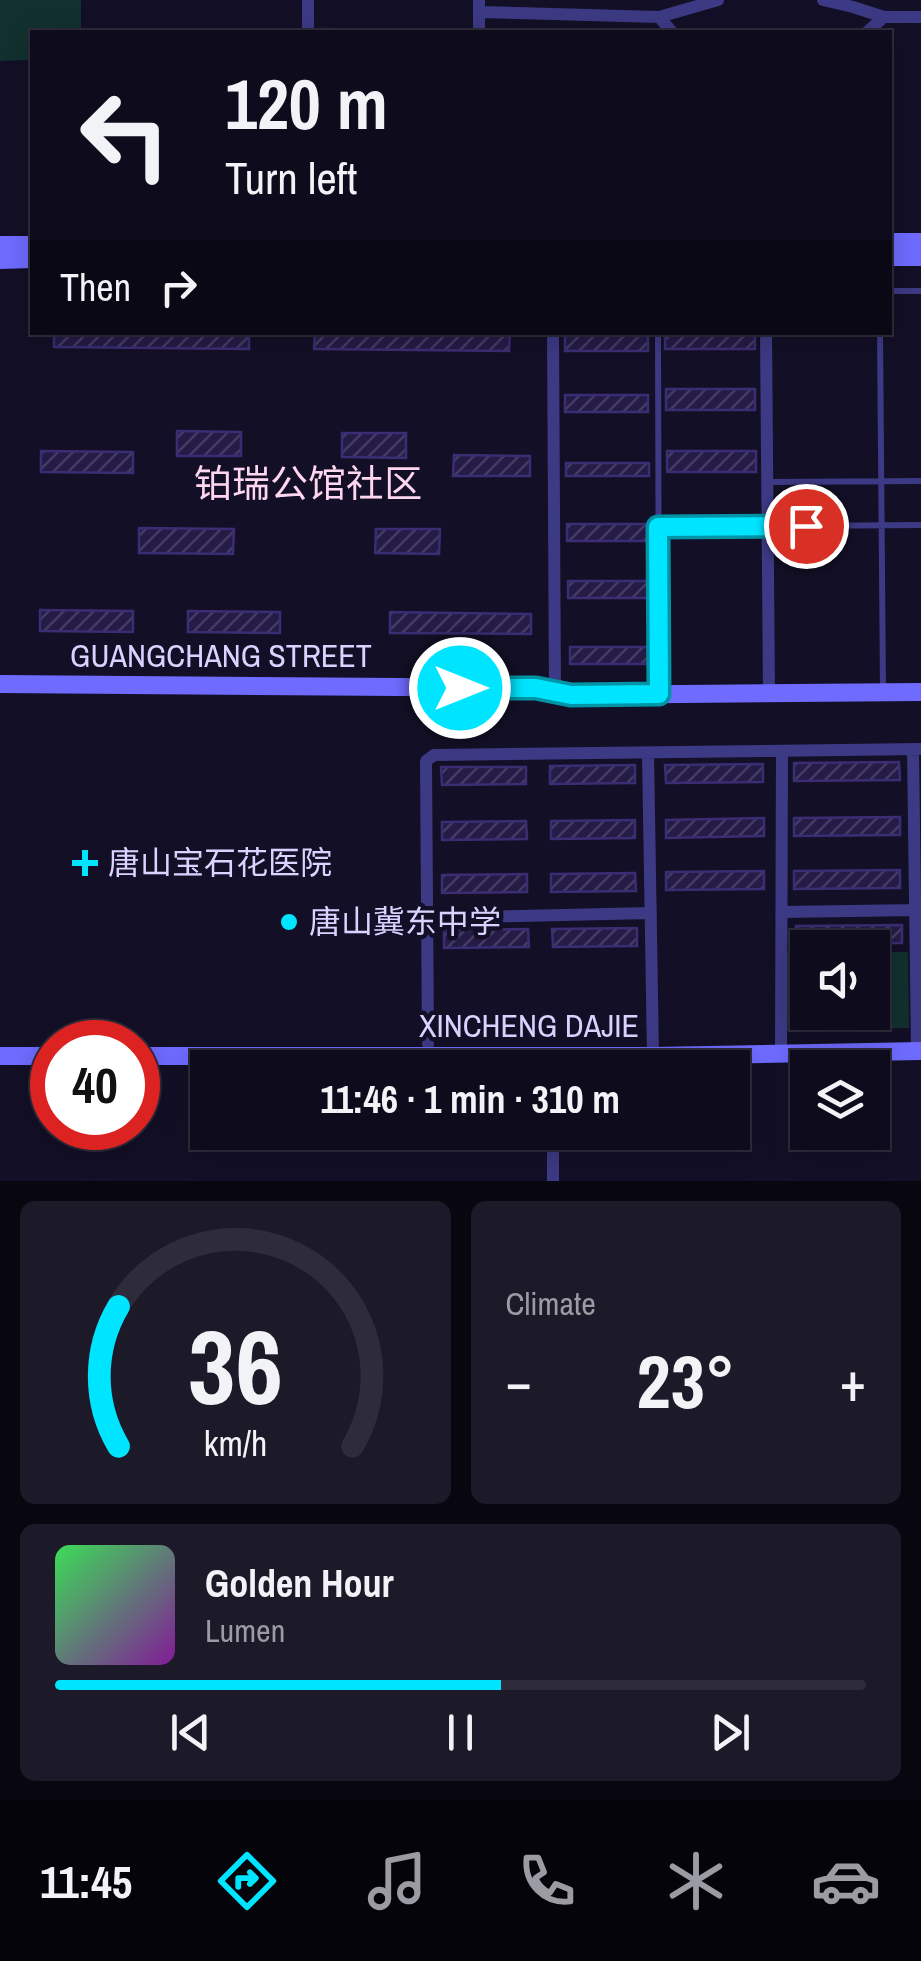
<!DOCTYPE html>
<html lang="en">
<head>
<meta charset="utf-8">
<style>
	body { margin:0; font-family:"Archivo Narrow","Noto Sans SC",sans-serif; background:#1c1929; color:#f1f3f6; height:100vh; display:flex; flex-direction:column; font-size:38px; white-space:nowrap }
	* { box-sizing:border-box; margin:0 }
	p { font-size:32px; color:#9b9ba3 }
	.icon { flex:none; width:55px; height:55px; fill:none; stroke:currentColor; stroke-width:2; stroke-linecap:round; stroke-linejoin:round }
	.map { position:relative; height:1181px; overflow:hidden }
	.details { display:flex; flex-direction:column; gap:20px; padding:20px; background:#08060f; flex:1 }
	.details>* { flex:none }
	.banner { position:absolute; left:30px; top:30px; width:862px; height:305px; border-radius:0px; box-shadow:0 5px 25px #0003,0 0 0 2px #2e2b3b; background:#0e0b1c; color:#f1f3f6; overflow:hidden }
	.controls { position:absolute; left:790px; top:930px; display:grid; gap:20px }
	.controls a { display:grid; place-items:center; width:100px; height:100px; border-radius:0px; background:#0e0b1c; box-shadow:0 5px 25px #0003,0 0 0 2px #2e2b3b; font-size:50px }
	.speed { position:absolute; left:30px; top:1020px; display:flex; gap:20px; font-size:50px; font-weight:700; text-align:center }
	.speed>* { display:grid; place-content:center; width:130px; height:130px; border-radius:50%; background:#0e0b1c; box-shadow:0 5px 25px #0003,0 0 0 2px #2e2b3b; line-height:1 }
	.speed .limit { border:15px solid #d22; background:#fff; color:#111 }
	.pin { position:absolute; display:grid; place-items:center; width:85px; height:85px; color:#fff; margin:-42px; border:5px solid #fff; border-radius:50%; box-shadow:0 2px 10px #0007 }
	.me { position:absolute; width:110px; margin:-55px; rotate:90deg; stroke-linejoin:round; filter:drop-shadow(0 0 8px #0008) }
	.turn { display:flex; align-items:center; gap:35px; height:210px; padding:0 30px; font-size:45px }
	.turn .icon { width:130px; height:130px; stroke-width:2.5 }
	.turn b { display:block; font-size:70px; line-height:85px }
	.then { display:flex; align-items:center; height:95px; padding:0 30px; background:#0003; gap:20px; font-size:38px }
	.big { font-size:75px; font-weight:700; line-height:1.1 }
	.details .card { flex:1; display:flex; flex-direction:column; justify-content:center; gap:15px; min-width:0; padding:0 35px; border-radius:15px; background:#1c1929 }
	.details .dial { align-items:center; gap:0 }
	.dial svg { height:260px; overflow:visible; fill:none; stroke:#2e2b3b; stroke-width:7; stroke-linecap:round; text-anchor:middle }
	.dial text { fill:#f1f3f6; stroke:none }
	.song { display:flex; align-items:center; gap:30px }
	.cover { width:120px; height:120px; border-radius:15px; background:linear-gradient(135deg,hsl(130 70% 55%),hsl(290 70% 35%)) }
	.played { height:10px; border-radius:5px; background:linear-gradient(90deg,#00e5ff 55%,#2e2b3b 55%) }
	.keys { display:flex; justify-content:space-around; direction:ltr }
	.heat { display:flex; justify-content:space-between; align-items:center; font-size:55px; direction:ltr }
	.details .tiles { flex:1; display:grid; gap:20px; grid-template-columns:1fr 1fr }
	.card:last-child { grid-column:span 2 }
	.trip { position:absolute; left:190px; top:1050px; width:560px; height:100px; border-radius:0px; background:#0e0b1c; box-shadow:0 5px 25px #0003,0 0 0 2px #2e2b3b; font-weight:700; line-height:100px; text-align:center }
	.tab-bar { display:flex; height:160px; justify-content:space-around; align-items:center; background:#06040b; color:#9b9ba3 }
	.tab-bar .icon { width:70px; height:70px }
	.tab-bar .active { color:#00e5ff }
	.tab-bar b { font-size:45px; color:#f1f3f6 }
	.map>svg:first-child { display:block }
	.park { fill:#12302f }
	.building { fill:url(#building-hatch); stroke:#3b2d73; stroke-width:2.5 }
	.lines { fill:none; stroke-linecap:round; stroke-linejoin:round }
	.lane { stroke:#3d3a85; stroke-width:6 }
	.street { stroke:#3d3a85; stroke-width:12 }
	.secondary { stroke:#6f6bff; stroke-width:18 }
	.route-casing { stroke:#0095a6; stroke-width:25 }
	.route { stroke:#00e5ff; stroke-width:18 }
	.poi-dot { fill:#00e5ff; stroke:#130f26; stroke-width:4 }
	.labels { text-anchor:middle; stroke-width:9; stroke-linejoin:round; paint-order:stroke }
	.street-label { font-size:32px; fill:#d9d4ff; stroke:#130f26 }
	.poi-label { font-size:32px; fill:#d9d4ff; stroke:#130f26; text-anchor:start }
	.quarter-label { font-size:38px; fill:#ffd6f0; stroke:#130f26 }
</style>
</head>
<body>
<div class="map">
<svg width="921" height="1181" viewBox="0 0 921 1181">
	<defs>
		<pattern id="building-hatch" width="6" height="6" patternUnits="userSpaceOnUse" patternTransform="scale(2.5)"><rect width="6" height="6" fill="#241b47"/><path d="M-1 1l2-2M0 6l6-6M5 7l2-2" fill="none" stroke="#433b63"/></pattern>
	</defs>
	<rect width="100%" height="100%" fill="#130f26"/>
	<!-- park -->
	<path class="park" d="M 0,0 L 81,0 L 81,32 L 32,32 L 32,60 L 0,61 Z
		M 786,952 L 807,952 L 808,1012 L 872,1012 L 873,952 L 908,952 L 909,1028 L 787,1030 Z"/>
	<!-- building -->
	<path class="building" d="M 320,29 L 461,31 L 461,32 L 320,32 Z
		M 54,332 L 249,332 L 249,349 L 54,347 Z
		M 315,332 L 510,332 L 509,351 L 314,349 Z
		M 665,332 L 755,332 L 755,349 L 665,349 Z
		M 565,334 L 648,334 L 648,351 L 565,351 Z
		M 666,389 L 755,389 L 755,410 L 666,410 Z
		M 565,395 L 648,395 L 648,412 L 565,412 Z
		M 177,431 L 241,432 L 241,456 L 177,456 Z
		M 342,433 L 406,433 L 406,458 L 342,457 Z
		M 41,451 L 133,452 L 133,473 L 41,472 Z
		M 667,451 L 756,451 L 756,472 L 667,472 Z
		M 454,455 L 530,456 L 530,476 L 453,476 Z
		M 566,463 L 649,463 L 649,476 L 566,476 Z
		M 567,524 L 649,524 L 649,541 L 567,541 Z
		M 139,528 L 234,529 L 233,554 L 139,553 Z
		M 376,529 L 440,529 L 439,554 L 375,553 Z
		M 568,581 L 650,581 L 650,598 L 568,598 Z
		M 40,610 L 133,611 L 133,632 L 40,631 Z
		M 188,611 L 280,612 L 280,633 L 188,632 Z
		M 390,612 L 531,614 L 531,634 L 390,633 Z
		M 570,647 L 652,647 L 652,664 L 570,664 Z
		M 899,762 L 900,780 L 794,781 L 794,763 Z
		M 763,764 L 763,782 L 666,783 L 665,765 Z
		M 635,765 L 635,783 L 550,784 L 550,766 Z
		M 441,767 L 526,767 L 526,784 L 442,785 Z
		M 900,817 L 900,835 L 794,836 L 794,818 Z
		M 764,818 L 764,836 L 666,838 L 666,820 Z
		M 635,820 L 635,838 L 551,839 L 551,821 Z
		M 526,821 L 527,839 L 442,840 L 442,822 Z
		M 900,870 L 900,888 L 794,889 L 794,871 Z
		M 764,871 L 764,889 L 666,890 L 666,872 Z
		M 635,873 L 636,891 L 551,892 L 551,874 Z
		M 527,874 L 527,892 L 442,893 L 442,875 Z
		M 902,925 L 902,943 L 796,944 L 796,926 Z
		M 637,928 L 637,946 L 553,947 L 552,929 Z
		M 528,929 L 529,947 L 444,948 L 444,930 Z"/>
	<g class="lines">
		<!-- lane -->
		<path class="lane" d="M 890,291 L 921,291
			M 658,332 L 659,691
			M 880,332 L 883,691
			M 769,482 L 921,481
			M 659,527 L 921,525"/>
		<!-- street -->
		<path class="street" d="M 823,0 L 853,7 L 884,17 L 867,32
			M 479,12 L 659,17 L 672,32
			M 659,17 L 718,0
			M 884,17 L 921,17
			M 308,32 L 308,0
			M 479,32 L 479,0
			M 553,332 L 555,692
			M 766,332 L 769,693
			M 913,749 L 917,1051
			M 648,753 L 653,1056
			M 782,912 L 919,910
			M 427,918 L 651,913
			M 428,1044 L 426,761 L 434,755 L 921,749
			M 781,1053 L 782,751
			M 553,1181 L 553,1132"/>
		<!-- secondary -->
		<path class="secondary" d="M 890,242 L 921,242
			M 0,245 L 32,245
			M 890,257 L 921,257
			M 0,260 L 32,259
			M 0,684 L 536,688 L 571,695 L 921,692
			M 0,1056 L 52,1056
			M 138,1056 L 653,1056 L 921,1051"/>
	</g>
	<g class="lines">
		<defs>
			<path id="route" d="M 460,688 L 536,688 L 571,695 L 659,694 L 658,527 L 806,526"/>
		</defs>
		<!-- route casing -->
		<use href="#route" class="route-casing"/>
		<!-- route -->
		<use href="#route" class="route"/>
	</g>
	<!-- markers -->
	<g class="poi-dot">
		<path d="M80 848h10v10h10v10h-10v10h-10v-10h-10v-10h10z"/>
		<circle cx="289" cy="922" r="10"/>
	</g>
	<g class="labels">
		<!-- street labels -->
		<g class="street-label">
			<text x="221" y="667">GUANGCHANG STREET</text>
			<text x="529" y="1037">XINCHENG DAJIE</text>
		</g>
		<!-- poi labels -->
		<g class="poi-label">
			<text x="108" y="874">唐山宝石花医院</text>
			<text x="309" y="933">唐山冀东中学</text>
		</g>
		<!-- quarter labels -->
		<g class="quarter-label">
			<text x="308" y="497">铂瑞公馆社区</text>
		</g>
	</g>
</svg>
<div class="controls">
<a><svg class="icon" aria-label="sound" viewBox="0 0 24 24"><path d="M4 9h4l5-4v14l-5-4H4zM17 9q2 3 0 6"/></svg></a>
<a><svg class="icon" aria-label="layers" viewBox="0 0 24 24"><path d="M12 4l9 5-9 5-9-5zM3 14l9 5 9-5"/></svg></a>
</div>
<div class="speed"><div class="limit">40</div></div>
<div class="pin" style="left:806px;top:526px;background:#d93025"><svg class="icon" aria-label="arrive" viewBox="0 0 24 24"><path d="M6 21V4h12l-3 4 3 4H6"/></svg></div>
<svg class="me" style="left:460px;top:688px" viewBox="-20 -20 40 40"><circle r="17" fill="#00e5ff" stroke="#fff" stroke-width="3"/><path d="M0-11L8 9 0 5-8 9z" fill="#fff"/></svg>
<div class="trip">11:46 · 1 min · 310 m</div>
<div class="banner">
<div class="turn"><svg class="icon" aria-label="left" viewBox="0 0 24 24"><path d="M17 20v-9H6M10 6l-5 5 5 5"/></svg><div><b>120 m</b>Turn left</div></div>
<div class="then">Then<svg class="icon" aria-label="right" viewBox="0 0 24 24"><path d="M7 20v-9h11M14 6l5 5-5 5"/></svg></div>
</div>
</div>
<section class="details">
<div class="tiles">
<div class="card dial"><svg viewBox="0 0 100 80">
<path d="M14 69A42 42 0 1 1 86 69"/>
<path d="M14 69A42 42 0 0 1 14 26" stroke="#00e5ff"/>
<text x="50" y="56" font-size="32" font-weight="700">36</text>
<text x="50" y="72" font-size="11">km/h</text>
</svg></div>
<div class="card"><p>Climate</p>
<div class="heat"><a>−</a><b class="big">23°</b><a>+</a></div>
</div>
<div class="card">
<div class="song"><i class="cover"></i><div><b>Golden Hour</b><p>Lumen</p></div></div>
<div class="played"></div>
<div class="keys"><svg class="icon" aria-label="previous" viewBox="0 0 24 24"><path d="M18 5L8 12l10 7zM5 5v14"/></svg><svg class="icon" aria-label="pause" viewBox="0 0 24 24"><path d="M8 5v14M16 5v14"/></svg><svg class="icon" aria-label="next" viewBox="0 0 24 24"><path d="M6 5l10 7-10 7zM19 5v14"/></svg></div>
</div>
</div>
</section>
<nav class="tab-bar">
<b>11:45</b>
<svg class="icon active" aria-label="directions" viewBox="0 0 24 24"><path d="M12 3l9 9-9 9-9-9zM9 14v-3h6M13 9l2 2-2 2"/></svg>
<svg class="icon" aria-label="music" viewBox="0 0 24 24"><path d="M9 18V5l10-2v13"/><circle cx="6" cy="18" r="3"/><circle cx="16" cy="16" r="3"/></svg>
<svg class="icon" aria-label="phone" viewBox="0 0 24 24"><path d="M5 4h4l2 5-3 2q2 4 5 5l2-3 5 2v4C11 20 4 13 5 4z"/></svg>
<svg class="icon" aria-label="climate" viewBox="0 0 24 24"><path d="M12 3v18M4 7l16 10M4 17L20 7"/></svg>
<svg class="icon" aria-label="car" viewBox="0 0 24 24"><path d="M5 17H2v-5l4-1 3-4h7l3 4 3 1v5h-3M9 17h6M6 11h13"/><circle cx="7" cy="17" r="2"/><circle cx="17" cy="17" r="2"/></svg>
</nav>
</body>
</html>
